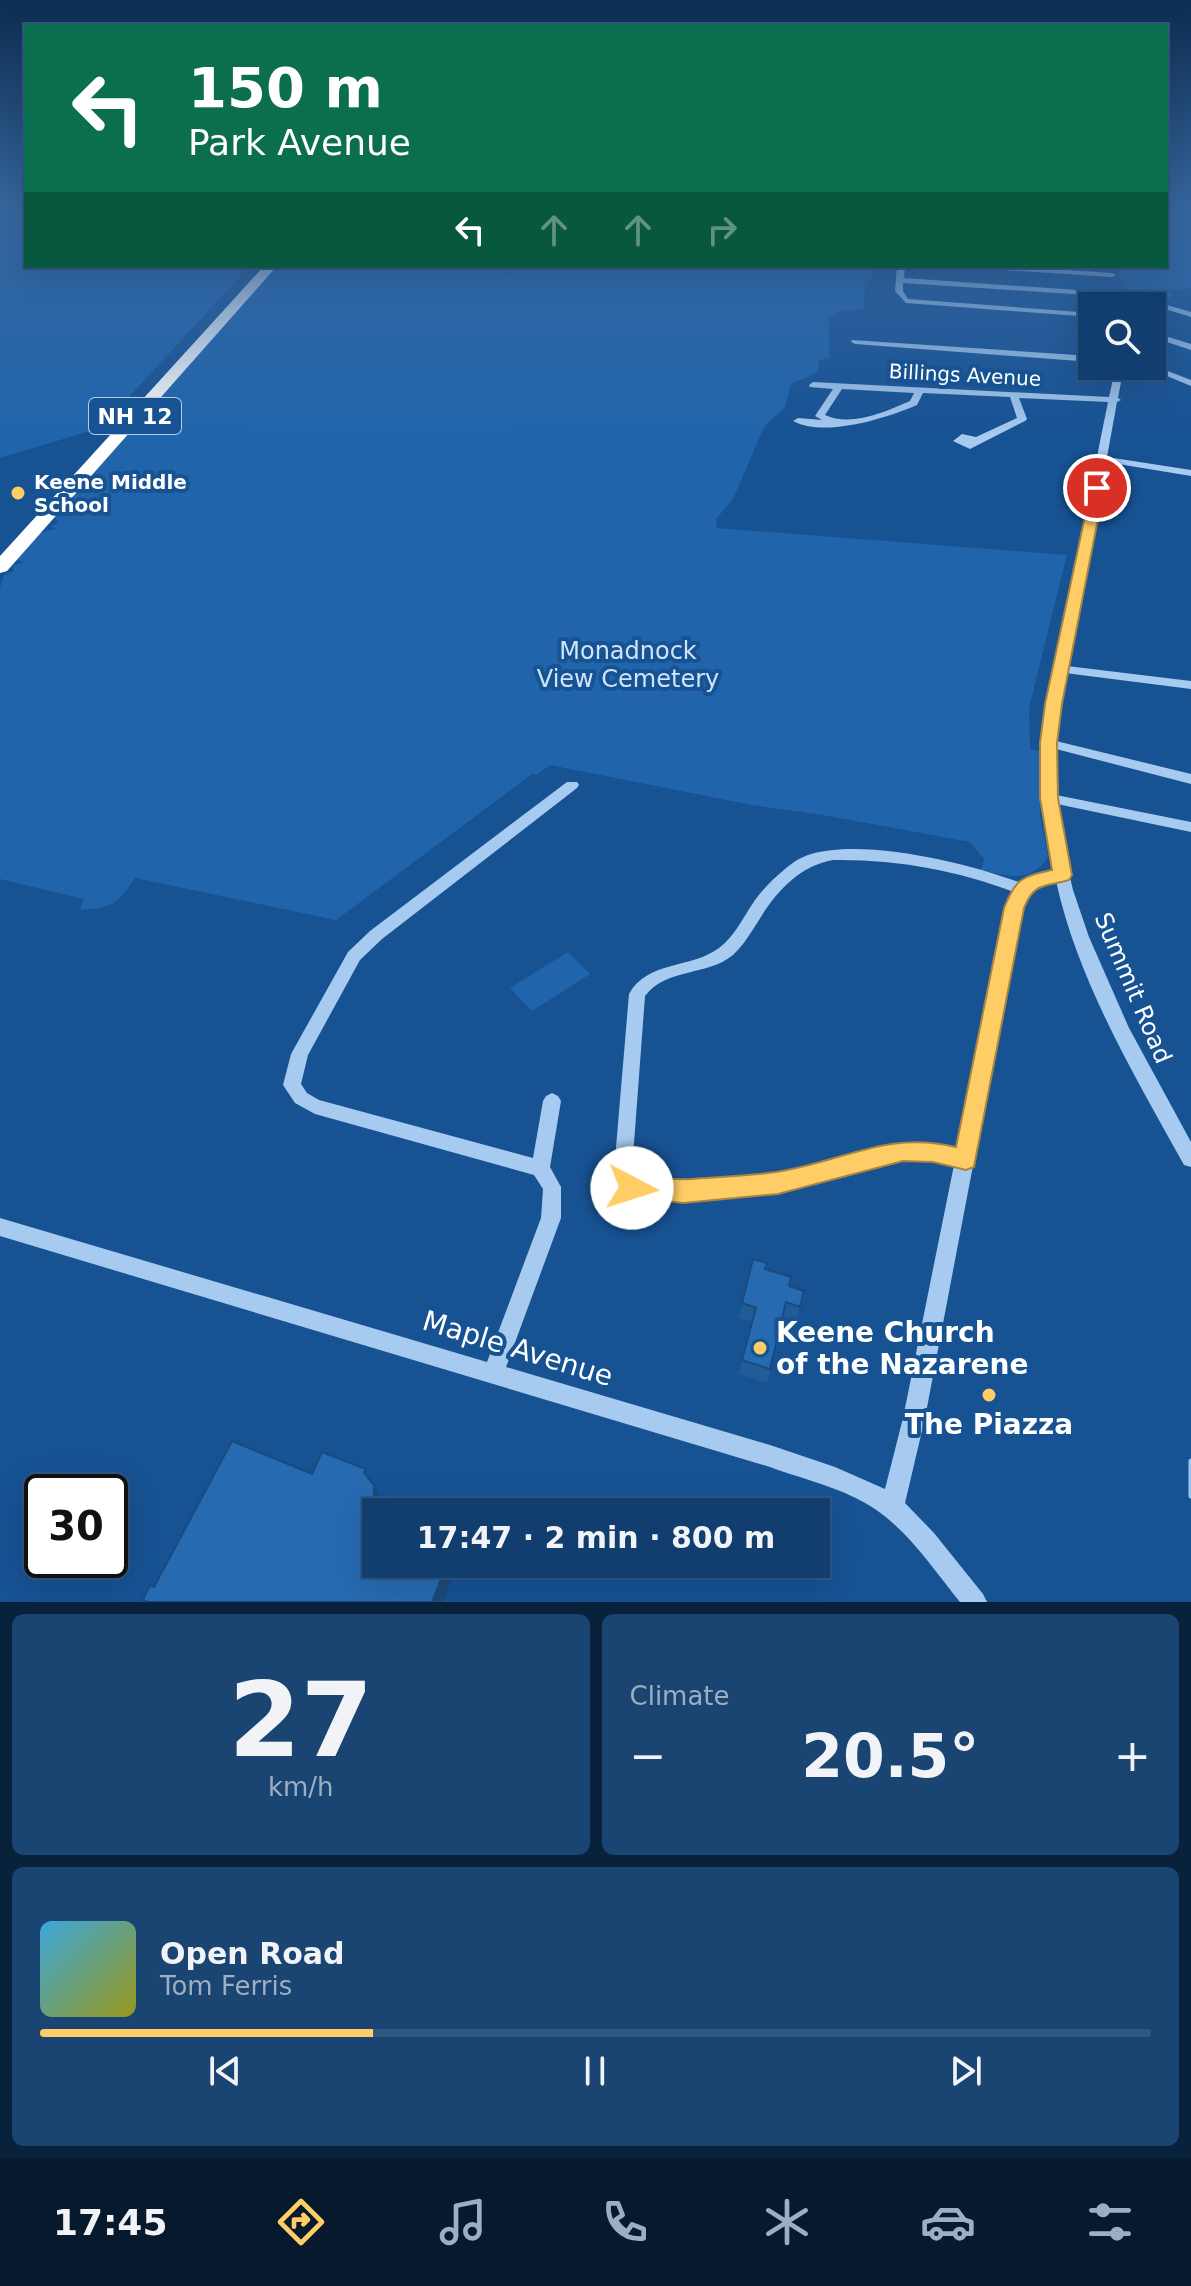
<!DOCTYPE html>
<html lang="en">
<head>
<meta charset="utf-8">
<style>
	body { margin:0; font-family:"DejaVu Sans",sans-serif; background:#1a4573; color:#f1f3f6; height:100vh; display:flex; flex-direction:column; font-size:30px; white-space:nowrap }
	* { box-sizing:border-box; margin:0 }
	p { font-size:26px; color:#9caec2 }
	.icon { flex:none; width:44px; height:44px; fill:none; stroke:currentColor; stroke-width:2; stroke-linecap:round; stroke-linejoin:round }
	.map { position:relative; height:1602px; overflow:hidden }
	.sheet { display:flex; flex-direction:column; gap:12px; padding:12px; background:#09223c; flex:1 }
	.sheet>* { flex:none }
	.top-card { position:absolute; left:24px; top:24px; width:1144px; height:244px; border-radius:0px; box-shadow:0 8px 32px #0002,0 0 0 2px #305781; background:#0b6e4f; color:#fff; overflow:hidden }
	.buttons { position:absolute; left:1078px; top:292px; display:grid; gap:16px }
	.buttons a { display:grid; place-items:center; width:88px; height:88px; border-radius:0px; background:#113e6e; box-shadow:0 8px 32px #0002,0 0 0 2px #305781; font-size:40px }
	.speed { position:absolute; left:24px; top:1474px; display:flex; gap:16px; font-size:40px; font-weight:700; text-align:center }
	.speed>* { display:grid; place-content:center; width:104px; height:104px; border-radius:50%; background:#113e6e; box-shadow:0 8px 32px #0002,0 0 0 2px #305781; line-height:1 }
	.speed .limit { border:4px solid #111; border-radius:12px; background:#fff; color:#111 }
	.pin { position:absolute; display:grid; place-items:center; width:68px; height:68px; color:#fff; margin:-34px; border:4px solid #fff; border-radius:50%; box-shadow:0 2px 8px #0007 }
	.me { position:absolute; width:88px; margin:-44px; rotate:95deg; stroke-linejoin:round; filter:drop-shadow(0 0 6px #0008) }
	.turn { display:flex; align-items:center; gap:28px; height:168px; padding:0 32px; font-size:36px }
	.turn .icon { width:104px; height:104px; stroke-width:2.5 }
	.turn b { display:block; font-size:56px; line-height:68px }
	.lanes { display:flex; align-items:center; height:76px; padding:0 32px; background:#0003; justify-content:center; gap:40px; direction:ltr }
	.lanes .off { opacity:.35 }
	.big { font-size:60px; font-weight:600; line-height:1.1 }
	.sheet .widget { flex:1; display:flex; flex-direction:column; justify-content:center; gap:12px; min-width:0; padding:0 28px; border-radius:12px; background:#1a4573 }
	.sheet .dial { align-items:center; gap:0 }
	.dial b { font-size:104px; line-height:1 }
	.song { display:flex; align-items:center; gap:24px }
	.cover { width:96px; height:96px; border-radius:12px; background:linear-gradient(135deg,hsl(200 70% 55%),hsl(60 70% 35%)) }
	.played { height:8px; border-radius:4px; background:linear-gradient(90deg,#ffcd66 30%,#305781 30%) }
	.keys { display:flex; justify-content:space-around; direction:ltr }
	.heat { display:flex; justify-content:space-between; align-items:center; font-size:44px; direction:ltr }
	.sheet .tiles { flex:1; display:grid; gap:12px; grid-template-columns:1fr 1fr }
	.widget:last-child { grid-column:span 2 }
	.trip { position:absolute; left:362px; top:1498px; width:468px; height:80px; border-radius:0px; background:#113e6e; box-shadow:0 8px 32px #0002,0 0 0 2px #305781; font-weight:600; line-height:80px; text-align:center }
	.tabs { display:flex; height:128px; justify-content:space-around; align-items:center; background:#07192c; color:#9caec2 }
	.tabs .icon { width:56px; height:56px }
	.tabs .current { color:#ffcd66 }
	.tabs b { font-size:36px; color:#f1f3f6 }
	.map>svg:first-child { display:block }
	.green { fill:#2065ac }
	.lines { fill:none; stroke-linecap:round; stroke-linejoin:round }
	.stream { stroke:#9ac6f3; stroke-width:5 }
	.minor { fill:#a7cbf0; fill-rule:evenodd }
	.highway { fill:#fff; fill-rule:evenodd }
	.wall { fill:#215b98 }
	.shaded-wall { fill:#1b4a7c }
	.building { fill:#266ab1; stroke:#1b4a7c; stroke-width:2 }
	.route { fill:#ffcd66; stroke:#a68542; stroke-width:2 }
	.poi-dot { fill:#ffcd66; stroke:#175293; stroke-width:3 }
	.labels { text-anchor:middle; stroke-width:8; stroke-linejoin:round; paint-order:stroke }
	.far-street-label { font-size:20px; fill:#fff; stroke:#175293 }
	.far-poi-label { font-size:20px; font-weight:bold; fill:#fff; stroke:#175293; text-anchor:start }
	.shield { fill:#175293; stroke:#b9cbdf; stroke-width:2 }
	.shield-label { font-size:22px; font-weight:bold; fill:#fff }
	.park-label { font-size:24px; fill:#cee4fb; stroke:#175293 }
	.street-label { font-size:24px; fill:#fff; stroke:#175293 }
	.near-poi-label { font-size:28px; font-weight:bold; fill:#fff; stroke:#175293; text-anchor:start }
	.near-street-label { font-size:28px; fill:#fff; stroke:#175293 }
</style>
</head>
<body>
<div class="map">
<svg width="1191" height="1602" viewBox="0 0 1191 1602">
	<rect width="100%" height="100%" fill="#175293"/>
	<!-- green -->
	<path class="green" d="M 0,211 L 26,211 L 26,266 L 250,266 L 100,428 L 0,458 Z
		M 1166,211 L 1181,211 L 1191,216 L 1182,218 L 1191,222 L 1191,288 L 1168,291 L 1174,294 L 1164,303 L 1129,296 L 1115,266 L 1166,266 Z
		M 275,266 L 874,266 L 873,275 L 865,285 L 864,309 L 841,310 L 829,319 L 829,358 L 819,360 L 818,372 L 791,384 L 785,407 L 764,427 L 733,499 L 716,519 L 717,528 L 1067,555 L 1029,708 L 1030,749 L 1039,751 L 1040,816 L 1048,857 C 1031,884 1007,876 981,870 L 984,859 L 970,842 L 823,815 L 752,805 L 550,765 L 536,775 L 532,774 L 336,920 L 135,878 C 117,904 113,908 80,910 L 84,899 L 0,879 L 0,588 L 4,575 L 14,571 L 13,565 L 24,563 L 18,560 C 21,542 39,531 56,529 L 51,526 L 59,522 L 53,514 L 79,509 L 73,504 L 74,494 L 127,431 L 167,417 L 173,405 L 161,401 L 159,397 Z
		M 568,952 L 590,974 L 532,1011 L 510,988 Z"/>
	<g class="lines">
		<!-- stream -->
		<path class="stream" d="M 1191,1461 L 1191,1496"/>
		<!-- minor -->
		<path class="minor" d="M 897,266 L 905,266 L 904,278 L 1120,293 L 1123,296 L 1150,300 L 1191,312 L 1191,317 L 1149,304 L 1118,300 L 1118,297 L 903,283 L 903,291 L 908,299 L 1092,313 L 1092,317 L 906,303 L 895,291 Z
			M 967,266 L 1006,266 L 1112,273 L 1116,275 L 1112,277 L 971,268 Z
			M 1152,332 L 1191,344 L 1191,350 L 1152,337 Z
			M 852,340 L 1092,356 L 1092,362 L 855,344 L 851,342 Z
			M 1152,365 L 1191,380 L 1191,386 L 1143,366 Z
			M 1116,366 L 1124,366 L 1118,398 L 1121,400 L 1117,402 L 1107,457 L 1191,470 L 1191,476 L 1106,462 L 1067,666 L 1191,681 L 1191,689 L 1065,673 L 1059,704 L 1056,741 L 1191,774 L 1191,784 L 1056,749 L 1056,795 L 1191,822 L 1191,832 L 1057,804 L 1062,843 L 1073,890 L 1089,937 L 1129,1028 L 1191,1142 L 1191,1167 L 1184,1165 C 1135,1076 1078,982 1056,881 C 1037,884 1029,891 1022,908 L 925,1418 L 905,1503 L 934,1533 L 983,1594 L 987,1602 L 960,1602 C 934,1570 909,1532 875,1509 C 844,1488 805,1480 770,1467 L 0,1236 L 0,1218 L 487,1362 L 541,1218 L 543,1189 L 534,1175 L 315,1114 L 295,1103 L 283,1085 L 291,1054 L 348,952 L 370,931 L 567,782 L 577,782 L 579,785 L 577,788 L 382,939 L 360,960 L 308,1055 L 301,1084 L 307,1093 L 319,1100 L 533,1158 L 543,1101 L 546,1096 L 552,1093 L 558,1096 L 561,1101 L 550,1167 L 561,1187 L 561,1218 L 506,1367 L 770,1445 L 835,1467 L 885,1489 L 903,1418 L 954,1165 L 933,1160 L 903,1159 L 778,1192 L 683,1200 L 632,1197 L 625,1194 L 614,1171 L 629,994 C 648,960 691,969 719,948 C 735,936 744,916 755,900 C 764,888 774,878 785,869 C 793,862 801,857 811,854 C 865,838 969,863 1021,883 L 1032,876 L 1053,871 C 1041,814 1041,761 1047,704 L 1108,402 L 1019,398 L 1027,419 L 1025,421 L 970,449 L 953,441 L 962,434 L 976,437 L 1017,418 L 1010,397 L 923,393 L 917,405 C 887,418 824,438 793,421 L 798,418 L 822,420 L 815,416 L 833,389 L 810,387 L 809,385 L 813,382 L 1109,397 ZM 842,389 L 914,393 L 910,401 C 885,412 851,427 825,415 ZM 833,860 C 894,859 957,870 1014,892 L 1006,908 L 957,1150 L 933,1144 L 903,1143 L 778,1174 L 683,1182 L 637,1180 L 632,1170 L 645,996 C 666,968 708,976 733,955 C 744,945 751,932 759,920 C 776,892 799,866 833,860 Z"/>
		<!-- highway -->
		<path class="highway" d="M 264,266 L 277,266 L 7,571 L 0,573 L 0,556 Z"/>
	</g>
	<!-- wall -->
	<path class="wall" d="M 765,1269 L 789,1286 L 804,1291 L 796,1322 L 782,1317 L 767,1383 L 739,1374 L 752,1322 L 739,1318 L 742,1303 Z"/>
	<!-- shaded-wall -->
	<path class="shaded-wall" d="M 374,1485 L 381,1503 L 381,1512 L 374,1501 Z
		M 447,1564 L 457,1564 L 443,1602 L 432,1602 Z"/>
	<!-- building -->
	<path class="building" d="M 753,1259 L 767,1263 L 765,1269 L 791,1277 L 789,1286 L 804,1291 L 800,1307 L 786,1302 L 770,1369 L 742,1360 L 756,1308 L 742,1303 Z
		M 232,1441 L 312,1474 L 322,1452 L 366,1469 L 364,1473 L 374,1485 L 374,1501 L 401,1512 L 376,1512 L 376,1564 L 447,1564 L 432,1602 L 148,1602 L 143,1599 L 150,1585 L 154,1587 Z"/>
	<!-- sky -->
	<linearGradient id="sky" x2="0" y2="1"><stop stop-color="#0d2d51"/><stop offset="0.48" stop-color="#36669e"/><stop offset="1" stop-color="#36669e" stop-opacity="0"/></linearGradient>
	<rect width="1191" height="436" fill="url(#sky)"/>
	<!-- route -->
	<path class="route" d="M 1097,484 L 1104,488 L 1062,704 L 1057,743 L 1058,798 L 1072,875 L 1069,880 C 1045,887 1034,882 1024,908 L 974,1167 L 966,1170 L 933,1162 L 903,1161 L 778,1194 L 683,1203 L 624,1196 L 620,1188 L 624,1180 C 644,1172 669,1181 691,1179 C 719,1177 748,1176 776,1172 C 843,1162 886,1130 956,1147 L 1004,908 C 1016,878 1021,877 1052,870 L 1040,798 L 1040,743 L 1045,704 L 1091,488 Z"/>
	<!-- markers -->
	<g class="poi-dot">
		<circle cx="18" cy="493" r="8"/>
		<circle cx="760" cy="1348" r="8"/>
		<circle cx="989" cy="1395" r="8"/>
	</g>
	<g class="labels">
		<!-- far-street labels -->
		<g class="far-street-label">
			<text transform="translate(965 375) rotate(3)" y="7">Billings Avenue</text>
		</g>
		<!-- far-poi labels -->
		<g class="far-poi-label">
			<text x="34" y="489">Keene Middle<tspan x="34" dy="23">School</tspan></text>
		</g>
		<!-- shield labels -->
		<rect class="shield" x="89" y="398" width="92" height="36" rx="6"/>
		<g class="shield-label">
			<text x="135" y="424">NH 12</text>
		</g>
		<!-- park labels -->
		<g class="park-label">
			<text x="628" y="659">Monadnock<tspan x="628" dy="28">View Cemetery</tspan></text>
		</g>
		<!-- street labels -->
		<g class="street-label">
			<text transform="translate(1133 988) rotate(67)" y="8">Summit Road</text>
		</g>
		<!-- near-poi labels -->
		<g class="near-poi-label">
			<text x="776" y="1342">Keene Church<tspan x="776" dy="32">of the Nazarene</tspan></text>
			<text x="989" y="1434" text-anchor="middle">The Piazza</text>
		</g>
		<!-- near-street labels -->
		<g class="near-street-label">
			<text transform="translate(518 1348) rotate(17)" y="10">Maple Avenue</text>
		</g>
	</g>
</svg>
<div class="buttons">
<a><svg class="icon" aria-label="search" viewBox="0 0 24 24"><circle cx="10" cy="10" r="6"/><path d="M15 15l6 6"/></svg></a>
</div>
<div class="speed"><div class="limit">30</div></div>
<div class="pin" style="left:1097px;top:488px;background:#d93025"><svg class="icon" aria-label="arrive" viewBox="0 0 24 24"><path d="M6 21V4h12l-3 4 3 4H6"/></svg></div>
<svg class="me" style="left:632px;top:1188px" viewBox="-20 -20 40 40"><circle r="19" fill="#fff"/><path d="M0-13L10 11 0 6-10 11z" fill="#ffcd66"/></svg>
<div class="trip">17:47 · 2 min · 800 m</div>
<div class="top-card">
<div class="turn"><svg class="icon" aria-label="left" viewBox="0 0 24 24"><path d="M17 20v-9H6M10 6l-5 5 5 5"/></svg><div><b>150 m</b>Park Avenue</div></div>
<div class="lanes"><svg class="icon" aria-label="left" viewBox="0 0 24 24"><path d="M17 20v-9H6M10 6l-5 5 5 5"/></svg><svg class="icon off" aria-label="ahead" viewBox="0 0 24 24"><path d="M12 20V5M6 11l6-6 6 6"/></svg><svg class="icon off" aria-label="ahead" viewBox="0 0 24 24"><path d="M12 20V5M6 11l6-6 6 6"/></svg><svg class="icon off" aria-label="right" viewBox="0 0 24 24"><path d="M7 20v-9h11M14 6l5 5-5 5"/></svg></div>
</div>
</div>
<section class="sheet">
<div class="tiles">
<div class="widget dial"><b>27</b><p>km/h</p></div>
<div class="widget"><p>Climate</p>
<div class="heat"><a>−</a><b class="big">20.5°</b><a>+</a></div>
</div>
<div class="widget">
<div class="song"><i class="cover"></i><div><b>Open Road</b><p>Tom Ferris</p></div></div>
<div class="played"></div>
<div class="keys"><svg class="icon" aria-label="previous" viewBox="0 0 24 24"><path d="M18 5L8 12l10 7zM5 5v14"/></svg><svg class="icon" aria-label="pause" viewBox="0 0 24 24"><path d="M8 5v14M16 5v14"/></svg><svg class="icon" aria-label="next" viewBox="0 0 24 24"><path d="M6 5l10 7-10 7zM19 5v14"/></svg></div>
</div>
</div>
</section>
<nav class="tabs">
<b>17:45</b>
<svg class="icon current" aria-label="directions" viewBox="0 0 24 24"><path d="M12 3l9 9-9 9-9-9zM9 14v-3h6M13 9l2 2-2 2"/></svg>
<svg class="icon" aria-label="music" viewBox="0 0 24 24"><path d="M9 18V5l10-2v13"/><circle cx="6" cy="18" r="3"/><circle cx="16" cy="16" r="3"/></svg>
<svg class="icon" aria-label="phone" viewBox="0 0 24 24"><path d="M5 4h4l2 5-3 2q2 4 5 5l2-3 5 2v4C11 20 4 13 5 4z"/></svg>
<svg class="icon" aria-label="climate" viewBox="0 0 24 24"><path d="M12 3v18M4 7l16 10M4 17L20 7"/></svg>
<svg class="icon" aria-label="car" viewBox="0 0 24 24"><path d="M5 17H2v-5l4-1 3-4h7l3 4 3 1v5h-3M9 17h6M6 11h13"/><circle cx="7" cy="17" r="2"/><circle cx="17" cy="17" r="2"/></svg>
<svg class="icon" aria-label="filters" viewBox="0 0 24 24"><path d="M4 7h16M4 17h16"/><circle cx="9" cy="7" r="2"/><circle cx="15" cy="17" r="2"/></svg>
</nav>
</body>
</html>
